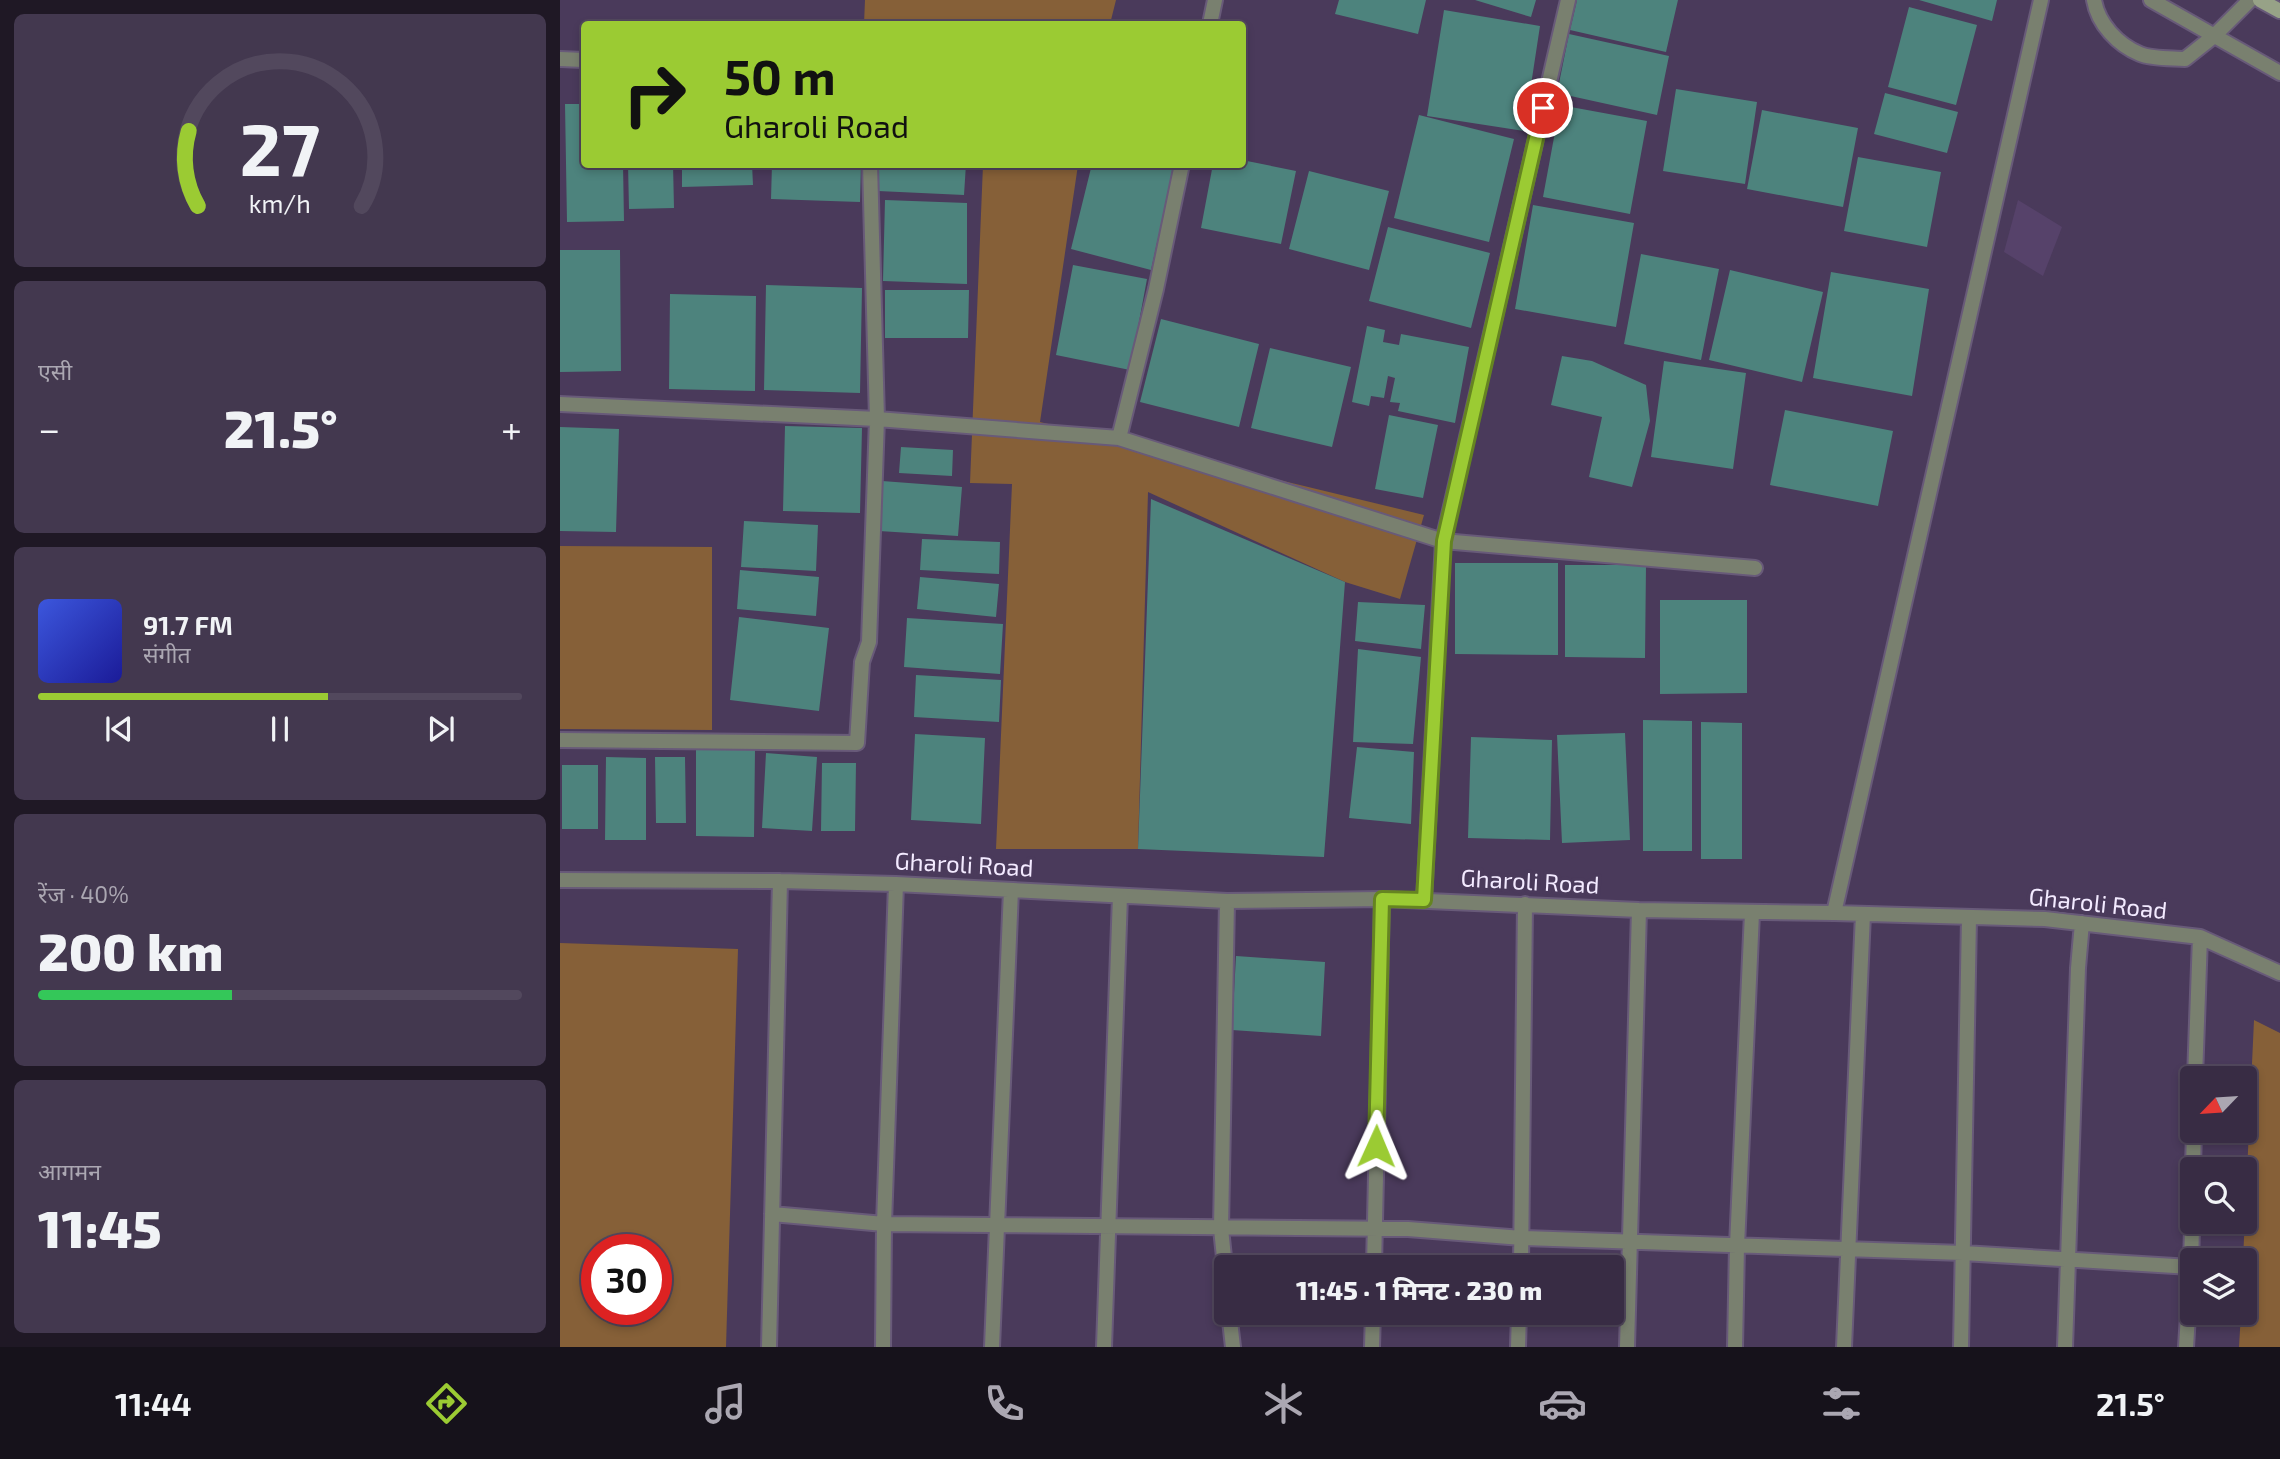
<!DOCTYPE html>
<html lang="hi">
<head>
<meta charset="utf-8">
<style>
	body { margin:0; font-family:"Exo 2","Noto Sans Devanagari",sans-serif; background:#43384f; color:#f1f3f6; height:100vh; display:flex; flex-direction:column; font-size:26px; white-space:nowrap }
	* { box-sizing:border-box; margin:0 }
	p { font-size:23px; color:#aba7b2 }
	.icon { flex:none; width:38px; height:38px; fill:none; stroke:currentColor; stroke-width:2; stroke-linecap:round; stroke-linejoin:round }
	.map { position:relative; flex:1; overflow:hidden }
	.side { display:flex; flex-direction:column; gap:14px; padding:14px; background:#1f1825; width:560px }
	.side>* { flex:none }
	.top-card { position:absolute; left:21px; top:21px; width:665px; height:147px; border-radius:7px; box-shadow:0 4px 10px #0003,0 0 0 2px #52485d; background:#9bcb33; color:#111; overflow:hidden }
	.needle { width:46px; rotate:245deg }
	.buttons { position:absolute; left:1620px; top:1066px; display:grid; gap:14px }
	.buttons a { display:grid; place-items:center; width:77px; height:77px; border-radius:7px; background:#382c44; box-shadow:0 4px 10px #0003,0 0 0 2px #52485d; font-size:35px }
	.speed { position:absolute; left:21px; top:1234px; display:flex; gap:14px; font-size:35px; font-weight:700; text-align:center }
	.speed>* { display:grid; place-content:center; width:91px; height:91px; border-radius:50%; background:#382c44; box-shadow:0 4px 10px #0003,0 0 0 2px #52485d; line-height:1 }
	.speed .limit { border:10px solid #d22; background:#fff; color:#111 }
	.pin { position:absolute; display:grid; place-items:center; width:60px; height:60px; color:#fff; margin:-30px; border:4px solid #fff; border-radius:50%; box-shadow:0 2px 7px #0007 }
	.me { position:absolute; width:77px; margin:-38px; rotate:1deg; stroke-linejoin:round; filter:drop-shadow(0 0 5px #0008) }
	.turn { display:flex; align-items:center; gap:24px; height:147px; padding:0 28px; font-size:32px }
	.turn .icon { width:91px; height:91px; stroke-width:2.5 }
	.turn b { display:block; font-size:49px; line-height:60px }
	.big { font-size:52px; font-weight:800; line-height:1.1 }
	.side .tile { flex:1; display:flex; flex-direction:column; justify-content:center; gap:10px; min-width:0; padding:0 24px; border-radius:10px; background:#43384f }
	.side .dial { align-items:center; gap:0 }
	.dial svg { height:182px; overflow:visible; fill:none; stroke:#52485d; stroke-width:7; stroke-linecap:round; text-anchor:middle }
	.dial text { fill:#f1f3f6; stroke:none }
	.song { display:flex; align-items:center; gap:21px }
	.cover { width:84px; height:84px; border-radius:10px; background:linear-gradient(135deg,hsl(230 70% 55%),hsl(240 70% 35%)) }
	.played { height:7px; border-radius:4px; background:linear-gradient(90deg,#9bcb33 60%,#52485d 60%) }
	.keys { display:flex; justify-content:space-around; direction:ltr }
	.heat { display:flex; justify-content:space-between; align-items:center; font-size:38px; direction:ltr }
	.charge { height:10px; border-radius:5px; background:linear-gradient(90deg,#34c759 40%,#52485d 0) }
	.trip { position:absolute; left:654px; top:1255px; width:410px; height:70px; border-radius:7px; background:#382c44; box-shadow:0 4px 10px #0003,0 0 0 2px #52485d; font-weight:800; line-height:70px; text-align:center }
	.tabs { display:flex; height:112px; justify-content:space-around; align-items:center; background:#16121b; color:#aba7b2 }
	.tabs .icon { width:49px; height:49px }
	.tabs .selected { color:#9bcb33 }
	.tabs b { font-size:32px; color:#f1f3f6 }
	main { display:flex; flex:1; min-height:0 }
	.map>svg:first-child { display:block }
	.built { fill:#56426a }
	.green { fill:#866038; fill-rule:evenodd }
	.building { fill:#4d837d }
	.lines { fill:none; stroke-linecap:round; stroke-linejoin:round }
	.service-casing { stroke:#685a79; stroke-width:18 }
	.minor-casing { stroke:#685a79; stroke-width:18 }
	.secondary-casing { stroke:#685a79; stroke-width:18 }
	.service { stroke:#79806f; stroke-width:14 }
	.minor { stroke:#79806f; stroke-width:14 }
	.secondary { stroke:#97a287; stroke-width:14 }
	.route-casing { stroke:#658421; stroke-width:18 }
	.route { stroke:#9bcb33; stroke-width:12 }
	.labels { text-anchor:middle; stroke-width:7; stroke-linejoin:round; paint-order:stroke }
	.street-label { font-size:24px; fill:#f3eaff; stroke:#4a3a5b }
</style>
</head>
<body>
<main>
<section class="side">
<div class="tile dial"><svg viewBox="0 0 100 80">
<path d="M14 69A42 42 0 1 1 86 69"/>
<path d="M14 69A42 42 0 0 1 10 36" stroke="#9bcb33"/>
<text x="50" y="56" font-size="32" font-weight="700">27</text>
<text x="50" y="72" font-size="11">km/h</text>
</svg></div>
<div class="tile"><p>एसी</p>
<div class="heat"><a>−</a><b class="big">21.5°</b><a>+</a></div>
</div>
<div class="tile">
<div class="song"><i class="cover"></i><div><b>91.7 FM</b><p>संगीत</p></div></div>
<div class="played"></div>
<div class="keys"><svg class="icon" aria-label="previous" viewBox="0 0 24 24"><path d="M18 5L8 12l10 7zM5 5v14"/></svg><svg class="icon" aria-label="pause" viewBox="0 0 24 24"><path d="M8 5v14M16 5v14"/></svg><svg class="icon" aria-label="next" viewBox="0 0 24 24"><path d="M6 5l10 7-10 7zM19 5v14"/></svg></div>
</div>
<div class="tile"><p>रेंज · 40%</p><b class="big">200 km</b><div class="charge"></div></div>
<div class="tile"><p>आगमन</p><b class="big">11:45</b></div>
</section>
<div class="map">
<svg width="1720" height="1347" viewBox="0 0 1720 1347">
	<rect width="100%" height="100%" fill="#4a3a5b"/>
	<!-- built -->
	<path class="built" d="M 1458,200 L 1502,227 L 1483,276 L 1444,252 Z"/>
	<!-- green -->
	<path class="green" d="M 305,0 L 556,0 L 550,24 L 304,24 Z
		M 423,165 L 518,165 L 480,422 L 864,515 L 840,599 L 785,582 L 588,492 L 578,849 L 436,849 L 452,484 L 410,483 Z
		M 0,546 L 152,547 L 152,730 L 0,729 Z
		M 0,943 L 178,949 L 166,1347 L 0,1347 ZM 37,1250 L 96,1250 L 96,1309 L 37,1309 Z
		M 1694,1020 L 1720,1033 L 1720,1347 L 1679,1347 L 1681,1313 L 1685,1312 L 1685,1260 L 1683,1260 Z"/>
	<!-- building -->
	<path class="building" d="M 779,0 L 866,0 L 858,34 L 775,14 Z
		M 915,0 L 976,0 L 971,17 Z
		M 1017,0 L 1118,0 L 1106,52 L 1010,30 Z
		M 1359,0 L 1437,0 L 1432,21 Z
		M 1349,7 L 1417,25 L 1396,105 L 1328,87 Z
		M 884,10 L 980,26 L 964,131 L 867,116 Z
		M 1009,34 L 1109,56 L 1097,115 L 997,93 Z
		M 1116,89 L 1197,102 L 1185,184 L 1103,171 Z
		M 1325,93 L 1398,112 L 1387,153 L 1314,134 Z
		M 5,104 L 24,104 L 24,164 L 63,164 L 64,221 L 7,222 Z
		M 1000,105 L 1087,121 L 1070,214 L 983,197 Z
		M 1202,110 L 1298,128 L 1283,207 L 1187,189 Z
		M 859,115 L 954,139 L 929,242 L 834,218 Z
		M 1298,157 L 1381,172 L 1367,247 L 1284,231 Z
		M 682,160 L 736,171 L 721,244 L 641,228 L 653,164 L 682,164 Z
		M 68,164 L 113,164 L 114,208 L 69,209 Z
		M 122,164 L 192,164 L 193,185 L 122,187 Z
		M 212,164 L 301,164 L 300,202 L 211,199 Z
		M 319,164 L 406,164 L 404,195 L 318,191 Z
		M 532,164 L 592,164 L 613,170 L 591,270 L 511,249 Z
		M 749,171 L 829,191 L 809,270 L 729,249 Z
		M 325,200 L 407,203 L 407,284 L 323,281 Z
		M 973,205 L 1074,223 L 1056,327 L 955,309 Z
		M 828,227 L 930,253 L 911,328 L 809,301 Z
		M 0,250 L 60,250 L 61,371 L 0,372 Z
		M 1081,254 L 1159,269 L 1141,360 L 1064,344 Z
		M 513,265 L 587,279 L 570,370 L 496,355 Z
		M 1170,270 L 1263,292 L 1242,382 L 1149,360 Z
		M 1271,272 L 1369,289 L 1352,396 L 1253,378 Z
		M 206,285 L 302,288 L 300,393 L 204,390 Z
		M 325,290 L 409,290 L 408,338 L 325,338 Z
		M 110,294 L 196,296 L 195,391 L 109,389 Z
		M 601,319 L 699,344 L 679,427 L 580,402 Z
		M 807,326 L 825,330 L 823,342 L 839,345 L 841,334 L 909,347 L 895,423 L 838,411 L 840,403 L 830,402 L 835,378 L 828,376 L 824,398 L 811,396 L 809,406 L 792,402 Z
		M 710,348 L 791,367 L 772,447 L 691,428 Z
		M 1002,356 L 1032,361 L 1086,385 L 1090,421 L 1072,487 L 1029,477 L 1042,417 L 991,405 Z
		M 1104,361 L 1186,373 L 1173,469 L 1091,457 Z
		M 1225,410 L 1333,431 L 1318,506 L 1210,485 Z
		M 829,415 L 878,425 L 863,498 L 815,489 Z
		M 225,426 L 302,428 L 300,513 L 223,511 Z
		M 0,427 L 59,429 L 56,532 L 0,531 Z
		M 341,447 L 393,450 L 392,476 L 339,473 Z
		M 322,481 L 402,487 L 398,536 L 319,531 Z
		M 591,499 L 785,582 L 764,857 L 578,849 Z
		M 184,521 L 258,525 L 256,571 L 181,567 Z
		M 362,539 L 440,542 L 439,574 L 360,570 Z
		M 895,563 L 998,563 L 998,655 L 895,654 Z
		M 1005,565 L 1086,565 L 1085,658 L 1005,657 Z
		M 180,570 L 259,577 L 256,616 L 177,609 Z
		M 360,577 L 439,584 L 436,617 L 357,609 Z
		M 1100,600 L 1187,600 L 1187,693 L 1100,694 Z
		M 798,602 L 865,605 L 861,649 L 795,641 Z
		M 179,617 L 269,628 L 259,711 L 170,700 Z
		M 347,618 L 443,624 L 440,674 L 344,667 Z
		M 798,649 L 861,657 L 853,744 L 793,742 Z
		M 356,675 L 441,680 L 439,722 L 354,717 Z
		M 1083,720 L 1132,721 L 1132,851 L 1083,851 Z
		M 1141,722 L 1182,723 L 1182,859 L 1141,859 Z
		M 1065,733 L 1070,840 L 1002,843 L 997,735 Z
		M 355,734 L 425,738 L 421,824 L 351,820 Z
		M 911,737 L 992,740 L 990,840 L 908,838 Z
		M 797,747 L 854,752 L 851,824 L 789,818 Z
		M 136,749 L 195,750 L 194,837 L 136,836 Z
		M 206,753 L 257,757 L 252,831 L 202,828 Z
		M 46,757 L 86,758 L 86,840 L 45,840 Z
		M 95,757 L 125,757 L 126,823 L 96,823 Z
		M 262,763 L 296,763 L 295,831 L 261,831 Z
		M 2,765 L 38,765 L 38,829 L 2,829 Z
		M 676,956 L 765,962 L 761,1036 L 672,1030 Z"/>
	<g class="lines">
		<defs>
			<path id="service" d="M 1534,0 C 1538,24 1558,45 1580,54 C 1592,59 1611,58 1625,59 L 1654,36 L 1690,0
				M 1591,0 L 1720,73"/>
			<path id="minor" d="M 650,24 L 655,0
				M 0,59 L 24,60
				M 0,404 L 317,419 L 559,438 L 883,541 L 1195,568
				M 559,438 L 596,289 L 622,164
				M 0,740 L 297,743 L 302,662 L 309,642 L 317,419 L 310,164
				M 0,880 L 220,881 L 336,884 L 667,901 L 822,899 L 1079,910 L 1274,913 L 1485,919 L 1640,937 L 1720,973
				M 864,900 L 883,541 L 1008,0
				M 1274,913 L 1481,0
				M 1635,1078 L 1640,937
				M 1633,1169 L 1634,1130
				M 212,1214 L 324,1224 L 848,1229 L 962,1238 L 1403,1253 L 1631,1267
				M 814,1267 L 822,899
				M 961,1267 L 965,904
				M 667,1285 L 661,1229 L 667,901
				M 669,1312 L 673,1347
				M 209,1347 L 220,881
				M 323,1347 L 324,1224 L 336,884
				M 432,1347 L 451,890
				M 544,1347 L 560,896
				M 812,1347 L 813,1312
				M 958,1347 L 959,1312
				M 1067,1347 L 1079,910
				M 1175,1347 L 1177,1246 L 1192,913
				M 1284,1347 L 1303,914
				M 1401,1347 L 1409,918
				M 1505,1347 L 1518,968 L 1522,923
				M 1626,1347 L 1631,1267 L 1633,1186"/>
			<path id="secondary" d="M 1700,0 L 1720,11"/>
		</defs>
		<!-- service casing -->
		<use href="#service" class="service-casing"/>
		<!-- minor casing -->
		<use href="#minor" class="minor-casing"/>
		<!-- secondary casing -->
		<use href="#secondary" class="secondary-casing"/>
		<!-- service -->
		<use href="#service" class="service"/>
		<!-- minor -->
		<use href="#minor" class="minor"/>
		<!-- secondary -->
		<use href="#secondary" class="secondary"/>
	</g>
	<g class="lines">
		<defs>
			<path id="route" d="M 816,1146 L 822,899 L 864,900 L 884,541 L 983,108"/>
		</defs>
		<!-- route casing -->
		<use href="#route" class="route-casing"/>
		<!-- route -->
		<use href="#route" class="route"/>
	</g>
	<g class="labels">
		<!-- street labels -->
		<g class="street-label">
			<text transform="translate(404 865) rotate(3)" y="8">Gharoli Road</text>
			<text transform="translate(970 882) rotate(3)" y="8">Gharoli Road</text>
			<text transform="translate(1538 904) rotate(6)" y="8">Gharoli Road</text>
		</g>
	</g>
</svg>
<div class="buttons">
<a><svg class="needle" viewBox="-14 -14 28 28"><path d="M0-13l5 13h-10z" fill="#e53935"/><path d="M0 13l5-13h-10z" fill="#aba7b2"/></svg></a>
<a><svg class="icon" aria-label="search" viewBox="0 0 24 24"><circle cx="10" cy="10" r="6"/><path d="M15 15l6 6"/></svg></a>
<a><svg class="icon" aria-label="layers" viewBox="0 0 24 24"><path d="M12 4l9 5-9 5-9-5zM3 14l9 5 9-5"/></svg></a>
</div>
<div class="speed"><div class="limit">30</div></div>
<div class="pin" style="left:983px;top:108px;background:#d93025"><svg class="icon" aria-label="arrive" viewBox="0 0 24 24"><path d="M6 21V4h12l-3 4 3 4H6"/></svg></div>
<svg class="me" style="left:816px;top:1146px" viewBox="-20 -20 40 40"><path d="M0-17L14 15 0 8-14 15z" fill="#9bcb33" stroke="#fff" stroke-width="4"/></svg>
<div class="trip">11:45 · 1 मिनट · 230 m</div>
<div class="top-card">
<div class="turn"><svg class="icon" aria-label="right" viewBox="0 0 24 24"><path d="M7 20v-9h11M14 6l5 5-5 5"/></svg><div><b>50 m</b>Gharoli Road</div></div>
</div>
</div>
</main>
<nav class="tabs">
<b>11:44</b>
<svg class="icon selected" aria-label="directions" viewBox="0 0 24 24"><path d="M12 3l9 9-9 9-9-9zM9 14v-3h6M13 9l2 2-2 2"/></svg>
<svg class="icon" aria-label="music" viewBox="0 0 24 24"><path d="M9 18V5l10-2v13"/><circle cx="6" cy="18" r="3"/><circle cx="16" cy="16" r="3"/></svg>
<svg class="icon" aria-label="phone" viewBox="0 0 24 24"><path d="M5 4h4l2 5-3 2q2 4 5 5l2-3 5 2v4C11 20 4 13 5 4z"/></svg>
<svg class="icon" aria-label="climate" viewBox="0 0 24 24"><path d="M12 3v18M4 7l16 10M4 17L20 7"/></svg>
<svg class="icon" aria-label="car" viewBox="0 0 24 24"><path d="M5 17H2v-5l4-1 3-4h7l3 4 3 1v5h-3M9 17h6M6 11h13"/><circle cx="7" cy="17" r="2"/><circle cx="17" cy="17" r="2"/></svg>
<svg class="icon" aria-label="filters" viewBox="0 0 24 24"><path d="M4 7h16M4 17h16"/><circle cx="9" cy="7" r="2"/><circle cx="15" cy="17" r="2"/></svg>
<b>21.5°</b>
</nav>
</body>
</html>
